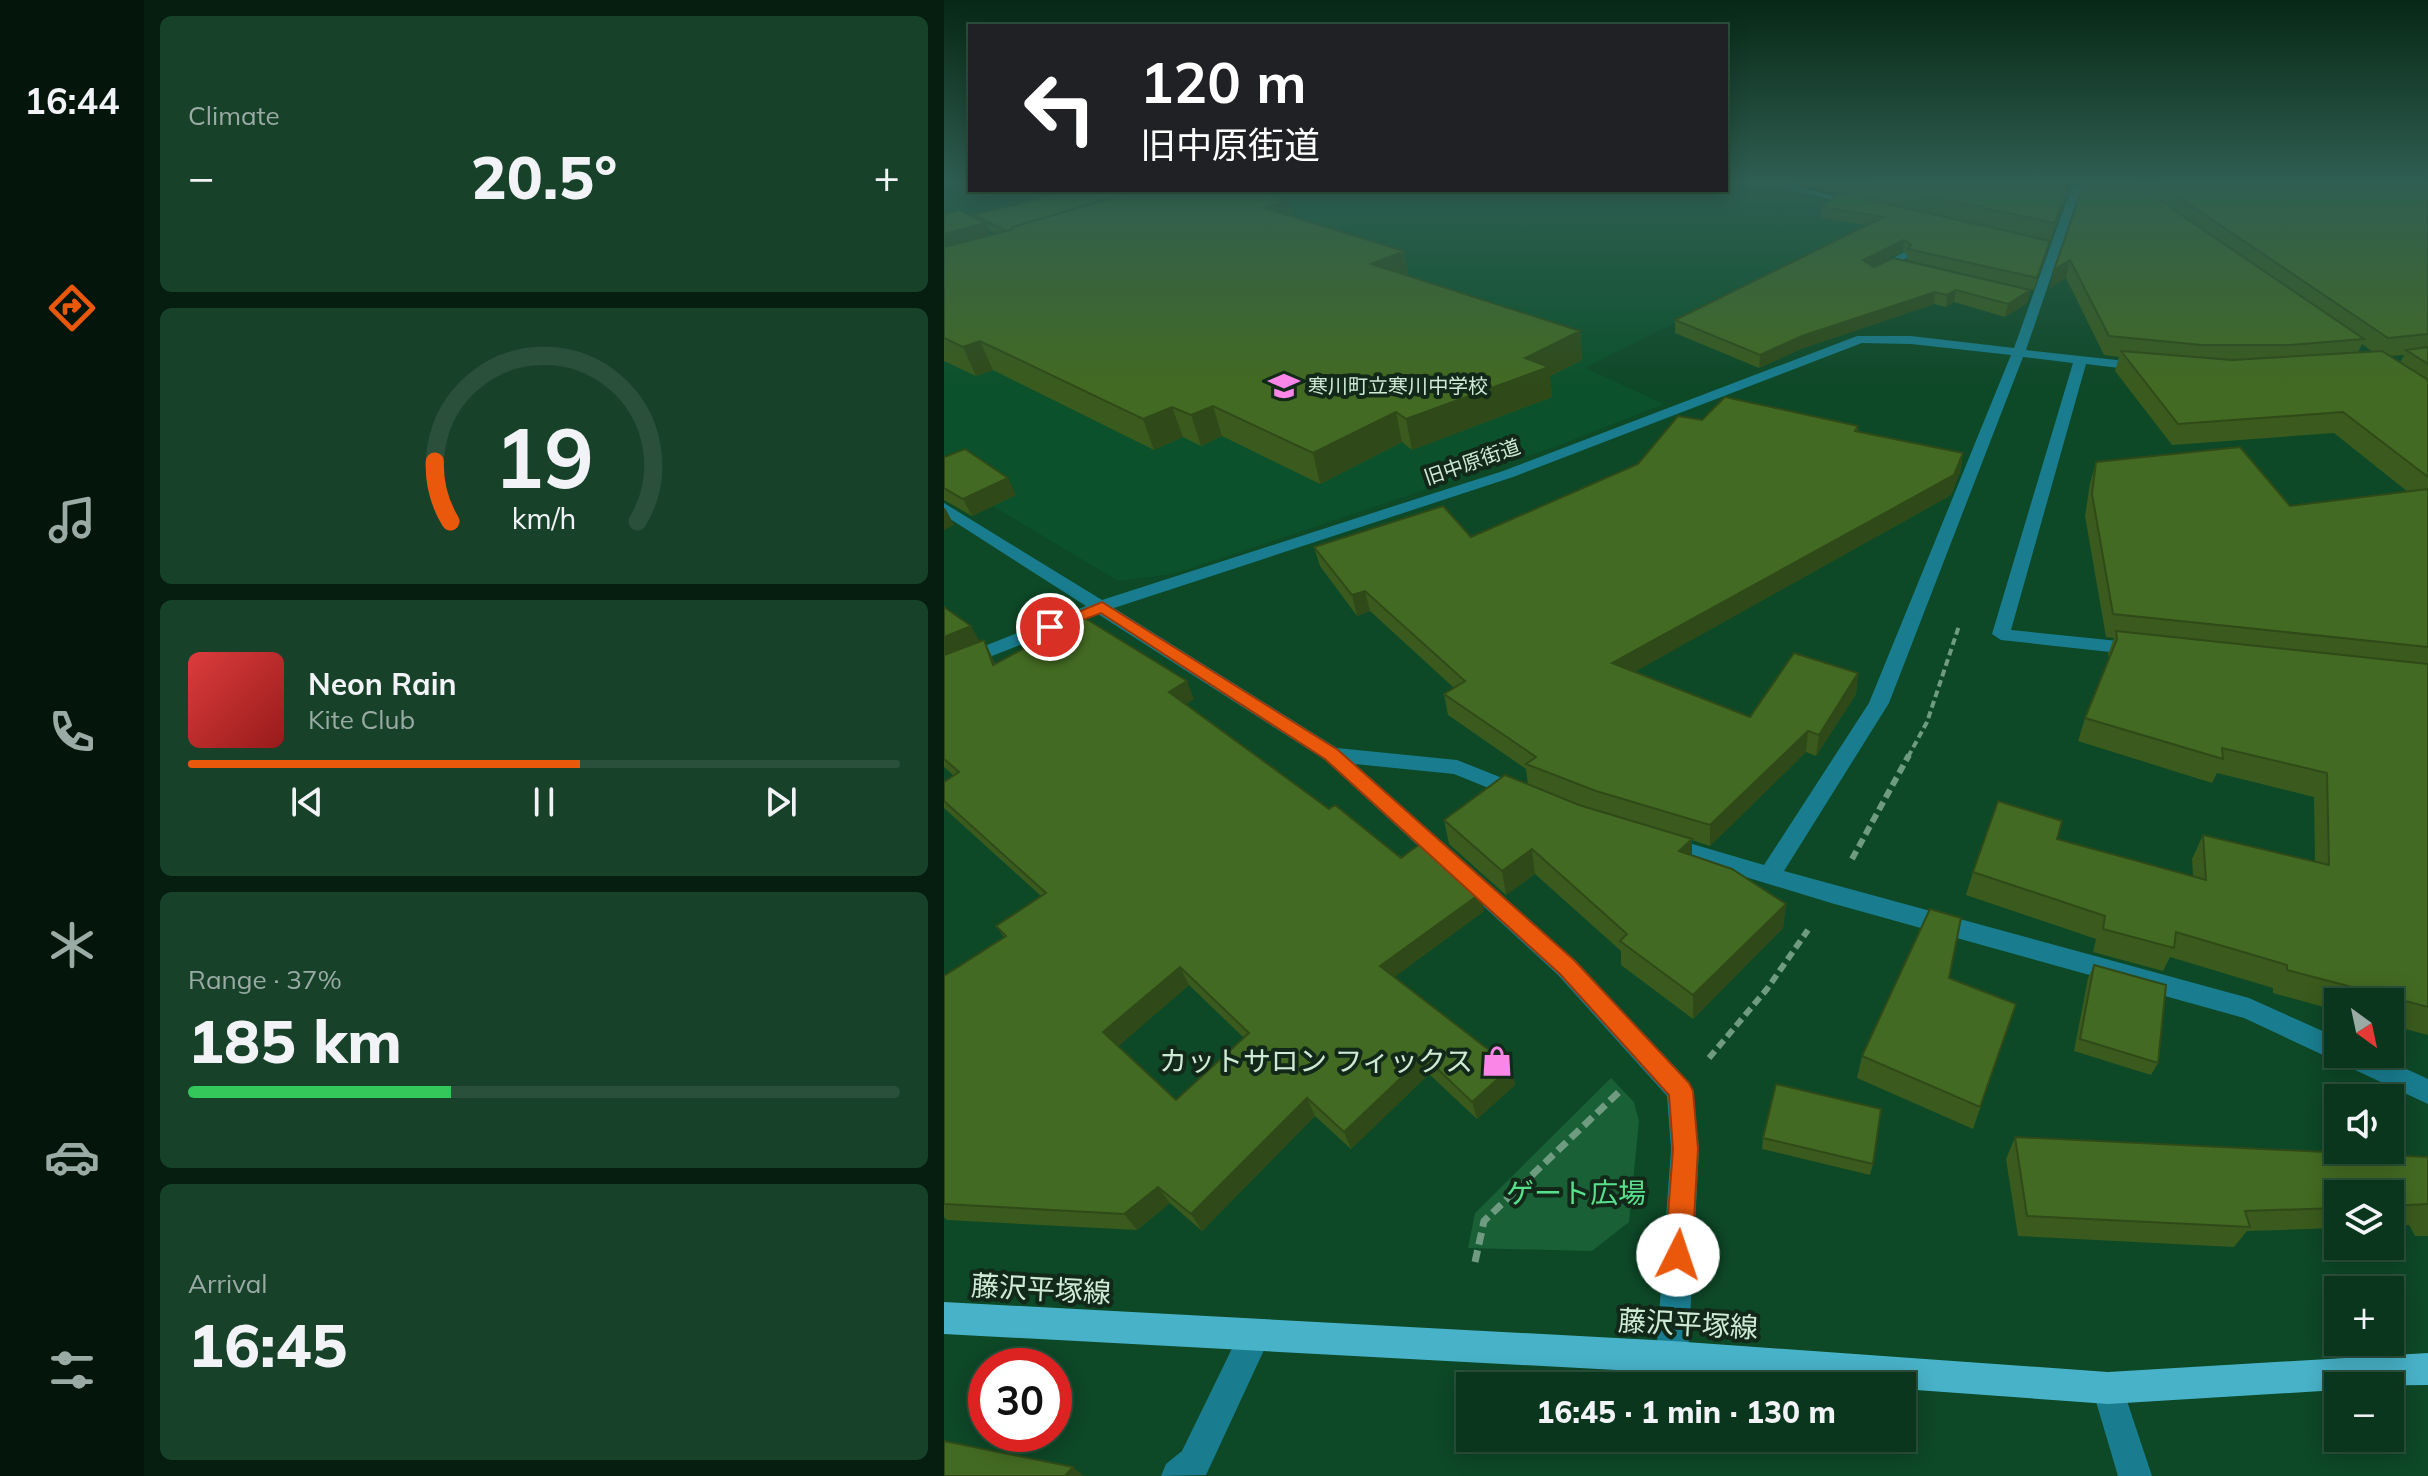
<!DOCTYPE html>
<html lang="en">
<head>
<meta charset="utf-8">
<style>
	body { margin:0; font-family:Mulish,"Noto Sans JP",sans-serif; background:#18412a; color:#f1f3f6; height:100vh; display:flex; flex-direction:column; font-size:30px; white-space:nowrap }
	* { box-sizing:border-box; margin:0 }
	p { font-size:26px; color:#99aba4 }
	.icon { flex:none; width:44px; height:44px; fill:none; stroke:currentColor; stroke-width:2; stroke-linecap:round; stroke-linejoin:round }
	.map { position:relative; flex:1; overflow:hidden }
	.panel { display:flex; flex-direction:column; gap:16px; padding:16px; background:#061e10; width:800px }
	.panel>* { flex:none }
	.top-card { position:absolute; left:24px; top:24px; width:760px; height:168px; border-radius:0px; box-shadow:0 4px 20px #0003,0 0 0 2px #2a503b; background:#202124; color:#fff; overflow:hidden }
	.needle { width:52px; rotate:147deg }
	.controls { position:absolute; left:1380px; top:988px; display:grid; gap:16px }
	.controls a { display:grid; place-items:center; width:80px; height:80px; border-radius:0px; background:#0a361d; box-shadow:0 4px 20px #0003,0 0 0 2px #2a503b; font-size:40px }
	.speed { position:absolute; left:24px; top:1348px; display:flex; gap:16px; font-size:40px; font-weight:700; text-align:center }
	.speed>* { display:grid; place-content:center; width:104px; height:104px; border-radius:50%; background:#0a361d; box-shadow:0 4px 20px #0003,0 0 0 2px #2a503b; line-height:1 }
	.speed .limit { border:12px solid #d22; background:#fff; color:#111 }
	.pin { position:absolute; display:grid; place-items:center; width:68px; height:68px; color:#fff; margin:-34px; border:4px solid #fff; border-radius:50%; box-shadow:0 2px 8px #0007 }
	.me { position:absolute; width:88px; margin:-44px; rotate:4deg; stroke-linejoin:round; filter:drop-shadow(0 0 6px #0008) }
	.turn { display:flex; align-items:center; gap:28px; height:168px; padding:0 40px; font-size:36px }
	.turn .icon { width:104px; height:104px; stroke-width:2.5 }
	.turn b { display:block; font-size:56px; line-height:68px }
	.big { font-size:60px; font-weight:800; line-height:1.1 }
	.panel .tile { flex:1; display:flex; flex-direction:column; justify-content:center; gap:12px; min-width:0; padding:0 28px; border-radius:12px; background:#18412a }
	.panel .dial { align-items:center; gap:0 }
	.dial svg { height:208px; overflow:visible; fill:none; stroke:#2a503b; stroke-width:7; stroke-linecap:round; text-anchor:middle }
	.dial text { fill:#f1f3f6; stroke:none }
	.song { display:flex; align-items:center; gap:24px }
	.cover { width:96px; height:96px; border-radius:12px; background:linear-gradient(135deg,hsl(0 70% 55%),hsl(0 70% 35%)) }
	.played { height:8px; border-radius:4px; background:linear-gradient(90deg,#ea580c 55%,#2a503b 55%) }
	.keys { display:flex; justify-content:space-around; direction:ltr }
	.heat { display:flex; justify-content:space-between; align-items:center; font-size:44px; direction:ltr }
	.charge { height:12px; border-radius:6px; background:linear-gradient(90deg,#34c759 37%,#2a503b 0) }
	.trip { position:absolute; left:512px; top:1372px; width:460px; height:80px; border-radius:0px; background:#0a361d; box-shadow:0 4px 20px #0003,0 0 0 2px #2a503b; font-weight:800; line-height:80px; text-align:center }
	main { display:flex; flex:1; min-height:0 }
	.tab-bar { display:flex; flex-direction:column; width:144px; justify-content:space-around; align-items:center; background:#04160c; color:#99aba4 }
	.tab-bar .icon { width:56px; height:56px }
	.tab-bar .selected { color:#ea580c }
	.tab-bar b { font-size:36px; color:#f1f3f6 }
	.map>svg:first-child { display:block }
	.built { fill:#0b512b }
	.green { fill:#1a6037 }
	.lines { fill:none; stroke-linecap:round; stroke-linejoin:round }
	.path-far2 { stroke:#6f9b80; stroke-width:4; stroke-dasharray:7 4; stroke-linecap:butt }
	.path-far1 { stroke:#6f9b80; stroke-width:6; stroke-dasharray:9 5; stroke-linecap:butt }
	.path { stroke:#6f9b80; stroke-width:7; stroke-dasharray:12 6; stroke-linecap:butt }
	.minor { fill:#197d8f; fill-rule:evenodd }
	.major { fill:#48b2c8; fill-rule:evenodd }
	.wall { fill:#3a5b1d; fill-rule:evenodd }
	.shaded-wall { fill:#2f4a18 }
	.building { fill:#436a22; stroke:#2f4a18; stroke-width:2; fill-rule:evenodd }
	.route { fill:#ea580c; stroke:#983908; stroke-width:2 }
	.labels { text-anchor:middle; stroke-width:8; stroke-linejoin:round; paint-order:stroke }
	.far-poi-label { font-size:20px; fill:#ceead5; stroke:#122919; text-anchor:start }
	.far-street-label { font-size:20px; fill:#ceead5; stroke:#122919 }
	.near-poi-label { font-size:28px; fill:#ceead5; stroke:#122919; text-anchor:end }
	.near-park-label { font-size:28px; fill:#58e08d; stroke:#122919 }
	.near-street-label { font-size:28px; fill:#ceead5; stroke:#122919 }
</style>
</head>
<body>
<main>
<nav class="tab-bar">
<b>16:44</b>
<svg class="icon selected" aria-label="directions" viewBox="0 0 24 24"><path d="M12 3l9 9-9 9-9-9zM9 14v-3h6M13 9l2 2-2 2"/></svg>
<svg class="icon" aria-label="music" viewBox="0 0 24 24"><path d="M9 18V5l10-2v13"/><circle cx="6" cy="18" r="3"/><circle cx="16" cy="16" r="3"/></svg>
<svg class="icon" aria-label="phone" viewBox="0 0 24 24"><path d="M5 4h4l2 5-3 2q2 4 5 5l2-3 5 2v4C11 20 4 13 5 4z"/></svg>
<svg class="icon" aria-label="climate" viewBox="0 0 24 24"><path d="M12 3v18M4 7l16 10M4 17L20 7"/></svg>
<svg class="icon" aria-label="car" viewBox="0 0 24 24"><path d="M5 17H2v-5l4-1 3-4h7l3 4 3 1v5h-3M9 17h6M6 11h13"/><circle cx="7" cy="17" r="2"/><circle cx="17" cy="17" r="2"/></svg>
<svg class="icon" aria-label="filters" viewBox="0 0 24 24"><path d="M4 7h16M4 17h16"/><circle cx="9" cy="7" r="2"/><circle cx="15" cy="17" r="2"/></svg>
</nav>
<section class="panel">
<div class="tile"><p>Climate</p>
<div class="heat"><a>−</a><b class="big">20.5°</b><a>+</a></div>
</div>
<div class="tile dial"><svg viewBox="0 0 100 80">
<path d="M14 69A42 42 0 1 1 86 69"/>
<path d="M14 69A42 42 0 0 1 8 46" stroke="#ea580c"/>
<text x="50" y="56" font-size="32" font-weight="700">19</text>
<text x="50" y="72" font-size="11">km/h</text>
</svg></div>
<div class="tile">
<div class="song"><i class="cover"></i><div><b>Neon Rain</b><p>Kite Club</p></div></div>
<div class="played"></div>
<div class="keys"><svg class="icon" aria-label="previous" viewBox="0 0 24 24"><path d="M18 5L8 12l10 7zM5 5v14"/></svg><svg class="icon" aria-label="pause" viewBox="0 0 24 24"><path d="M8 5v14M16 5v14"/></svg><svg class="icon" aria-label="next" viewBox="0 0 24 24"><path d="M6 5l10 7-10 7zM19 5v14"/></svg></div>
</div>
<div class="tile"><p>Range · 37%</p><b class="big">185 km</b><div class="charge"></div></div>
<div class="tile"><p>Arrival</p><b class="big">16:45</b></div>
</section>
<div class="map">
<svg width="1484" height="1476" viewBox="0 0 1484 1476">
	<rect width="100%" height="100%" fill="#0d4827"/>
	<!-- built -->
	<path class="built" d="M 782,180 L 945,215 L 641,368 L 720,404 L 613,446 L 229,574 L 174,581 L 0,477 L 0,277 L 278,190 L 782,190 Z"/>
	<!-- green -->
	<path class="green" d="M 667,1078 L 690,1102 L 695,1121 L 685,1222 L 648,1251 L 524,1248 L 531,1213 Z"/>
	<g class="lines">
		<!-- path-far2 -->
		<path class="path-far2" d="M 964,757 L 983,722 L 1015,626"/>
		<!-- path-far1 -->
		<path class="path-far1" d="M 908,859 L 965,755
			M 765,1058 L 823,989 L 864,930"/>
		<!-- path -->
		<path class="path" d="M 531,1262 L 540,1221 L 676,1091"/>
		<!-- minor -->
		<path class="minor" d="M 807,180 L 825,180 L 918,203 L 913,206 Z
			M 1130,180 L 1140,180 L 1082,350 L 1200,363 L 1206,367 L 1200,371 L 1142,364 L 1067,630 L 1194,643 L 1203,649 L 1194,655 L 1057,640 L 1048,634 L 1129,363 L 1079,357 L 945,703 L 840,871 L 1305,998 L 1394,1038 L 1394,1054 L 1430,1054 L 1484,1079 L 1484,1104 L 1300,1018 L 887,903 L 713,850 L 710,844 L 713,838 L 721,836 L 820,865 L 925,703 L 1067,355 L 967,344 L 918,343 L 569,477 L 170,608 L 393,748 L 513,760 L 581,787 L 585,792 L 581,797 L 574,800 L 510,774 L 411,764 L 632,961 L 745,1082 L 749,1091 L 755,1149 L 744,1357 L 739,1368 L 728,1373 L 717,1368 L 712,1357 L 727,1149 L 723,1096 L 614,975 L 381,760 L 154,614 L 0,675 L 0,662 L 142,606 L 0,515 L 0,503 L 158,600 L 559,471 L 913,336 L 967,336 L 1070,348 Z
			M 964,250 L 969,253 L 968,255 L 933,274 L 923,272 Z
			M 311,1319 L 322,1324 L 327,1335 L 262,1475 L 217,1476 L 222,1464 L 238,1451 L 300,1324 Z
			M 1164,1372 L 1175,1377 L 1208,1476 L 1174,1476 L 1148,1388 L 1153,1377 Z"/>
		<!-- major -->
		<path class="major" d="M 0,1302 L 728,1341 L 1164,1372 L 1484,1353 L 1484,1385 L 1394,1386 L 1394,1390 L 1164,1404 L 958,1389 L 958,1386 L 911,1386 L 728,1373 L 0,1334 Z"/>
	</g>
	<!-- wall -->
	<path class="wall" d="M 832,180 L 1127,180 L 1107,240 L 1065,231 L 1103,252 L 1090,290 L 963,260 L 963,255 L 959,251 L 929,266 L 1086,290 L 1083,303 L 1061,317 L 1010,302 L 1002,307 L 990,304 L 857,349 L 815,368 L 731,333 L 731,320 L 922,225 L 877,218 L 878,207 L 894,194 Z
		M 1189,180 L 1484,180 L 1484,1035 L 1446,1025 L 1446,1002 L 1394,1002 L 1394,1011 L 1329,993 L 1329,988 L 1226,957 L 1219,971 L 1149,952 L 1152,939 L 1022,895 L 1029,872 L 1113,839 L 1249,876 L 1248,859 L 1259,835 L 1371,862 L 1370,797 L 1273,773 L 1268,783 L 1134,741 L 1141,718 L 1165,659 L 1164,654 L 1170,638 L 1162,637 L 1141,516 L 1146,483 L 1152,462 L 1346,506 L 1464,492 L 1390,433 L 1228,445 L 1171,371 L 1175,357 L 1160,355 L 1122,278 L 1106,288 L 1110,270 L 1190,182 ZM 1418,344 L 1429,352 L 1414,353 ZM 1460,355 L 1456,363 L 1445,356 Z
		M 344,201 L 348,217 L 460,251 L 464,276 L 636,331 L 638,360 L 606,376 L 608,397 L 468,450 L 458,442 L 376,484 L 278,436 L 257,446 L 239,437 L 210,450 L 49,370 L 32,376 L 0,361 L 0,214 L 31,218 L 30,215 ZM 43,229 L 52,234 L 46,235 Z
		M 758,420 L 914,426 L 914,432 L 1019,453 L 1016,472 L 1007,495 L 690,672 L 806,717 L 914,673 L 912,694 L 872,756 L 862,752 L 766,846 L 748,840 L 748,856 L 842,904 L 839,928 L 749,1019 L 677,965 L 677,951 L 591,874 L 562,895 L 505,844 L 500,820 L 635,805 L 645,808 L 584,785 L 582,769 L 504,715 L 500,694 L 510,688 L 426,611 L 413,616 L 376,566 L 370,547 L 527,537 L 694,464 Z
		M 0,457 L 72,495 L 28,516 L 0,500 Z
		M 0,607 L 35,642 L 40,640 L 51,664 L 250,699 L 242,704 L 385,809 L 540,911 L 450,977 L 567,1067 L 571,1085 L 533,1119 L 485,1074 L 407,1149 L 371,1116 L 258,1231 L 226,1203 L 193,1230 L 3,1220 L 0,1217 L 0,976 L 60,937 L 52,926 L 97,896 L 0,808 L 0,782 L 10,776 L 0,767 ZM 245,985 L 300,1038 L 232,1100 L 174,1046 Z
		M 1150,965 L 1214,1063 L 1207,1075 L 1130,1051 L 1144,978 Z
		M 1005,978 L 1072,1004 L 1029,1129 L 913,1078 L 918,1056 Z
		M 1071,1137 L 1484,1157 L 1484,1236 L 1471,1236 L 1465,1225 L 1446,1226 L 1446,1194 L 1394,1194 L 1394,1228 L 1303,1231 L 1290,1247 L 1074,1236 L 1062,1159 Z
		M 819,1138 L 929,1164 L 926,1175 L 818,1149 Z"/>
	<!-- shaded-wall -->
	<path class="shaded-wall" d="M 1125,180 L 1127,180 L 1107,240 L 1111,223 Z
		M 344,201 L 349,226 L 320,208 Z
		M 41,223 L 51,248 L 0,263 L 0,234 Z
		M 960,240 L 959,251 L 918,272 L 919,260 Z
		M 1106,241 L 1103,252 L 1090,290 L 1093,278 Z
		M 460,251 L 464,278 L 427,264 Z
		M 1126,260 L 1122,278 L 1106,288 L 1110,270 Z
		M 1012,290 L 1010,302 L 1002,307 L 1003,295 Z
		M 1086,290 L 1083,303 L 1061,317 L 1064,304 Z
		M 991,292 L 990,304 L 857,349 L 815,368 L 816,355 L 858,336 Z
		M 636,331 L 638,360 L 606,376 L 608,397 L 468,450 L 462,419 Z
		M 36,341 L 49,370 L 32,376 L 19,347 Z
		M 269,406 L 278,436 L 257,446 L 247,415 Z
		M 228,407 L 239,437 L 210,450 L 199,419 Z
		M 452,412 L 458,442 L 376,484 L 369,453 Z
		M 1019,453 L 1016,472 L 1007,495 L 669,684 L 668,663 Z
		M 64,478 L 72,495 L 28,516 L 19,499 Z
		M 0,508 L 1,508 L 10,525 L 0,530 Z
		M 421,591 L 426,611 L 413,616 L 408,595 Z
		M 27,626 L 37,644 L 0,659 L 0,637 Z
		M 40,640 L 49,659 L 59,683 L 49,665 Z
		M 914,673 L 912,694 L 872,756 L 875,735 Z
		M 243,681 L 250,699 L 233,710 L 225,692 Z
		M 864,731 L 862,752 L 766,846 L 766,825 Z
		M 748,839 L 748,864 L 735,851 Z
		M 588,849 L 591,874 L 562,895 L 558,871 Z
		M 537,893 L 540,911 L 441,984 L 436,966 Z
		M 842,904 L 839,928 L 749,1019 L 749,995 Z
		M 236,967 L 245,985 L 170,1050 L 159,1032 Z
		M 480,1056 L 485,1074 L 407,1149 L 400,1132 Z
		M 567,1067 L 571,1085 L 533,1119 L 528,1102 Z
		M 363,1098 L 371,1116 L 258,1231 L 247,1214 Z
		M 214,1187 L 226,1203 L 193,1230 L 180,1214 Z
		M 129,1467 L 140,1476 L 121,1476 Z"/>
	<!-- building -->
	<path class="building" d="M 907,180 L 1125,180 L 1111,223 Z
		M 1141,180 L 1186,180 L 1420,339 L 1346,345 L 1258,345 L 1165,336 L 1126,260 L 1110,270 Z
		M 1209,180 L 1484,180 L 1484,334 L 1444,338 Z
		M 129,190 L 194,190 L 69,227 L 67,230 L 62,231 L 30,215 Z
		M 194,190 L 311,190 L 344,201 L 320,208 L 460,251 L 427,264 L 636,331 L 581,358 L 605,367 L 462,419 L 452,412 L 369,453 L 269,406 L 247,415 L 228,407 L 199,419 L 36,341 L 19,347 L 0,338 L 0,247 L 67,230 L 69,227 Z
		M 896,193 L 1106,241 L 1093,278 L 964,249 L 967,245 L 960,240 L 919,260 L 930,267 L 949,258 L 1086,290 L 1064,304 L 1012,290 L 1003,295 L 991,292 L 858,336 L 816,355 L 731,320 L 940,217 L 878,207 Z
		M 15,210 L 41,223 L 0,234 L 0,214 Z
		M 1484,347 L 1484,364 L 1462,350 Z
		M 1177,351 L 1288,360 L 1438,351 L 1484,380 L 1484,477 L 1399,412 L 1234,424 Z
		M 781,397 L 914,426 L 911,431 L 1019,453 L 1010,475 L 668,663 L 806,717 L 850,653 L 914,673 L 875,735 L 864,731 L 766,825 L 652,791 L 582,764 L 592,757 L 500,694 L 521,681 L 421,591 L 408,595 L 370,547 L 499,506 L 527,537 L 694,464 L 734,416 L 758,420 Z
		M 1296,447 L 1346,506 L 1484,489 L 1484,647 L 1169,614 L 1148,494 L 1152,462 Z
		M 21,449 L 64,478 L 19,499 L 0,488 L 0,457 Z
		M 0,607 L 27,626 L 0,637 Z
		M 139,617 L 243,681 L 225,692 L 385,809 L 391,805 L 457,858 L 480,841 L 537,893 L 436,966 L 567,1067 L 528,1102 L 480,1056 L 400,1132 L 363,1098 L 247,1214 L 214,1187 L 180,1214 L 0,1204 L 0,976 L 62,936 L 52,926 L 102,893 L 0,801 L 0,782 L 15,772 L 0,759 L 0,655 L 40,640 L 49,665 ZM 236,967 L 305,1033 L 232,1100 L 159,1032 Z
		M 1172,631 L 1484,664 L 1484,1007 L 1343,970 L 1343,965 L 1232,932 L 1230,948 L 1159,929 L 1161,916 L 1029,872 L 1054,801 L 1118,821 L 1113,839 L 1262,880 L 1259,835 L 1385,865 L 1383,773 L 1278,748 L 1279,759 L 1141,718 L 1173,639 Z
		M 561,775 L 635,805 L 748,839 L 735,851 L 788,869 L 842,904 L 749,995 L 676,941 L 683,934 L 588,849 L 558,871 L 500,820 Z
		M 986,909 L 1017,918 L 1005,978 L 1072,1004 L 1036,1107 L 918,1056 Z
		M 1150,965 L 1222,985 L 1214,1063 L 1136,1039 Z
		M 832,1084 L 937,1109 L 929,1164 L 819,1138 Z
		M 1071,1137 L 1484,1157 L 1484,1204 L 1446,1206 L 1446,1194 L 1394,1194 L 1394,1208 L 1301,1211 L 1306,1227 L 1083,1216 Z
		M 0,1441 L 129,1467 L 121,1476 L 0,1476 Z"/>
	<!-- sky -->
	<linearGradient id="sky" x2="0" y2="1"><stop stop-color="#072815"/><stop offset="0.47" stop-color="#2f5e52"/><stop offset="1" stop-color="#2f5e52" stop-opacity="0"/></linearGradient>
	<rect width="1484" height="387" fill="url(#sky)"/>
	<!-- route -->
	<path class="route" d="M 158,602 L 394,750 L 631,961 L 745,1083 L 749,1091 L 754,1149 L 748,1255 L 744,1264 L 734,1268 L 725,1264 L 721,1255 L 729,1149 L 725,1095 L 616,974 L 381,759 L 157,613 L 106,632 L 98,627 Z"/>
	<!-- icons -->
	<defs>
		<symbol id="school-bare" viewBox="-9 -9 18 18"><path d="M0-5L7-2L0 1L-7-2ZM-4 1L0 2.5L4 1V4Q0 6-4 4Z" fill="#fa87e7" stroke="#122919" stroke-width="2.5" paint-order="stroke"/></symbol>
		<symbol id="shop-bare" viewBox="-9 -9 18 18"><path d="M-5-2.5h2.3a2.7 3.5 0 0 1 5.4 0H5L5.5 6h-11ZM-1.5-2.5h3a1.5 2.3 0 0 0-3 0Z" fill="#fa87e7" stroke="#122919" stroke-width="2.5" paint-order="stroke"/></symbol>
	</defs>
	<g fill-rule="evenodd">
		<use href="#school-bare" x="318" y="364" width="44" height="44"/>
		<use href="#shop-bare" x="531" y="1039" width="44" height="44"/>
	</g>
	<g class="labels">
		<!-- far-poi labels -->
		<g class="far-poi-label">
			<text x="364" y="393">寒川町立寒川中学校</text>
		</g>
		<!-- far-street labels -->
		<g class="far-street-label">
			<text transform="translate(528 462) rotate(-19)" y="7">旧中原街道</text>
		</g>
		<!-- near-poi labels -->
		<g class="near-poi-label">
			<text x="529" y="1071">カットサロン フィックス</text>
		</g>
		<!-- near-park labels -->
		<g class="near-park-label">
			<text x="632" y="1203">ゲート広場</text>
		</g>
		<!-- near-street labels -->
		<g class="near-street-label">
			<text transform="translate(97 1289) rotate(3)" y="10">藤沢平塚線</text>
			<text transform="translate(744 1324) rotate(3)" y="10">藤沢平塚線</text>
		</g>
	</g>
</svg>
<div class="controls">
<a><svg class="needle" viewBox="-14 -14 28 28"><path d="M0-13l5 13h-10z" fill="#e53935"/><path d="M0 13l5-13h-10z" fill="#99aba4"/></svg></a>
<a><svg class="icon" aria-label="sound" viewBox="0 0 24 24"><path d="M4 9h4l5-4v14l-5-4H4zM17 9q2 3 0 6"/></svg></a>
<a><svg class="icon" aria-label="layers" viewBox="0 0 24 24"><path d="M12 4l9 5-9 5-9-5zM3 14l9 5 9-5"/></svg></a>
<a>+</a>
<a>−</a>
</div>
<div class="speed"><div class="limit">30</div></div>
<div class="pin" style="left:106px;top:627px;background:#d93025"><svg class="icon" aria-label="arrive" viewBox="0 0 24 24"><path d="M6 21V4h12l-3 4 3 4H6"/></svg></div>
<svg class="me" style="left:734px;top:1255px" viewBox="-20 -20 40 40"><circle r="19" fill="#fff"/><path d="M0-13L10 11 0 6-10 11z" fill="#ea580c"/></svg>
<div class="trip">16:45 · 1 min · 130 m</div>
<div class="top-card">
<div class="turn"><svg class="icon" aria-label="left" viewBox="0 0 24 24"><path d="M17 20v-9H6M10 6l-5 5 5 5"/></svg><div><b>120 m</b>旧中原街道</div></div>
</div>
</div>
</main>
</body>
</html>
